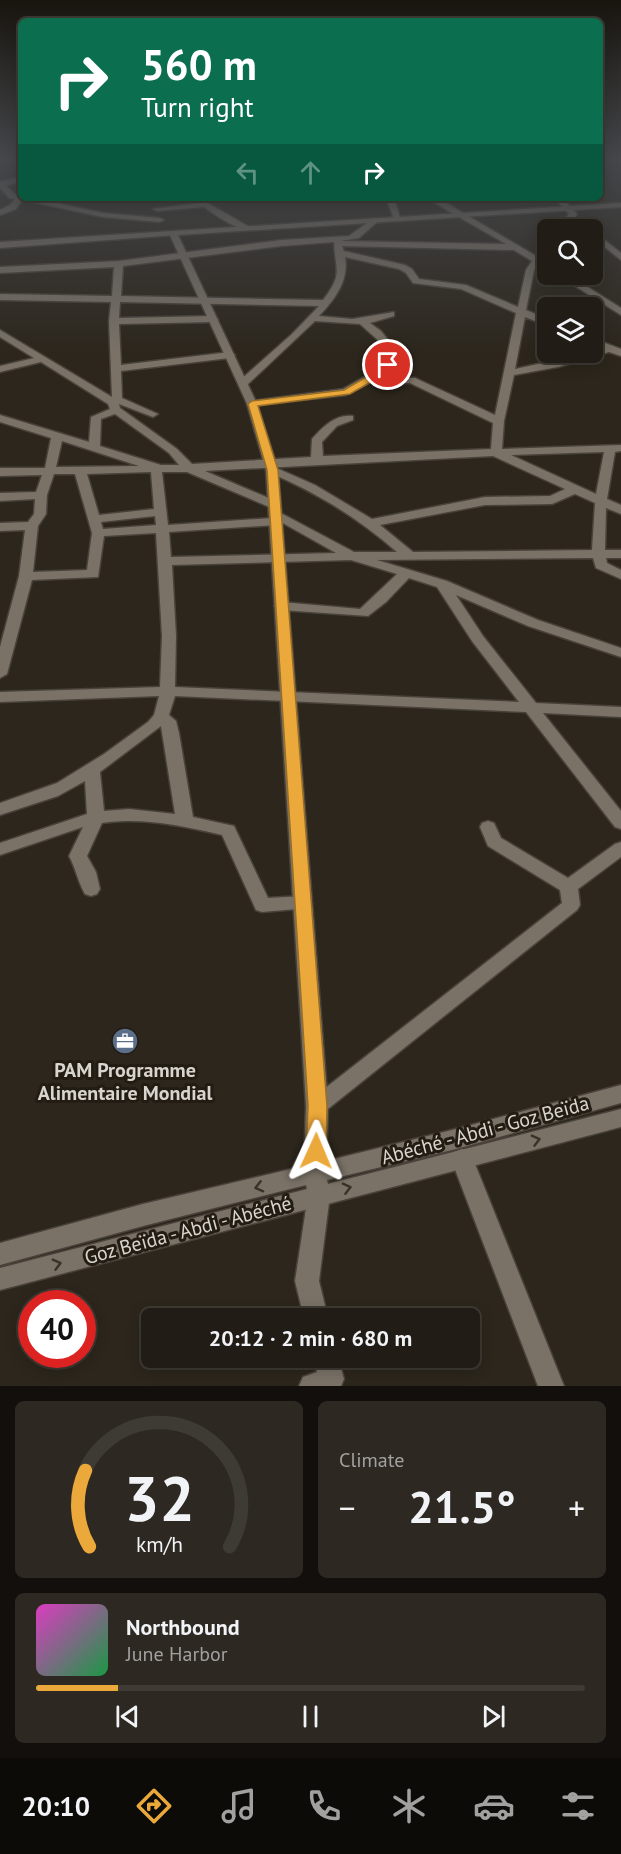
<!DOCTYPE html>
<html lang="en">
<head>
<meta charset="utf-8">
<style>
	body { margin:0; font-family:"PT Sans",sans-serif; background:#2d2922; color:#f1f3f6; height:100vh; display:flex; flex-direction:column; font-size:22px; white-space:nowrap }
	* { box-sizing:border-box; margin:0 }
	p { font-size:20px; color:#a2a1a0 }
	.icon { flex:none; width:33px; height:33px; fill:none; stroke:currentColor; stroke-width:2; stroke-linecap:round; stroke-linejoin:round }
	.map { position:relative; height:1386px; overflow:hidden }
	.side { display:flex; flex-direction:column; gap:15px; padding:15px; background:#120f0c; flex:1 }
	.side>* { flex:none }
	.hud { position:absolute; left:18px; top:18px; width:585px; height:183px; border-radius:9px; box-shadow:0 3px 15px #0003,0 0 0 2px #3e3a34; background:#0b6e4f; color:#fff; overflow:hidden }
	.buttons { position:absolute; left:537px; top:219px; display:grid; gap:12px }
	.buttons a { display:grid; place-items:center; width:66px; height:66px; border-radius:9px; background:#211c15; box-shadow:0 3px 15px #0003,0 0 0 2px #3e3a34; font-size:30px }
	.speed { position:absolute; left:18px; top:1290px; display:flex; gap:12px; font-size:30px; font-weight:700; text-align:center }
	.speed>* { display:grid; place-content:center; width:78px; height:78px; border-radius:50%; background:#211c15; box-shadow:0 3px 15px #0003,0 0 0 2px #3e3a34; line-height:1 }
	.speed .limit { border:9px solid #d22; background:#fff; color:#111 }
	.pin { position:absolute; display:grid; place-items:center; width:51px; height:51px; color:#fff; margin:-26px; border:3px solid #fff; border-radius:50%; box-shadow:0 2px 6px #0007 }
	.me { position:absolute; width:66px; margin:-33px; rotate:1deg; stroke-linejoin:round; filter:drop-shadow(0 0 4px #0008) }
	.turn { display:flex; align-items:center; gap:21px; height:126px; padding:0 24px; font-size:27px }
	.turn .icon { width:78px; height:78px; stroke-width:2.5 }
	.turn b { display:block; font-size:42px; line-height:51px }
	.lanes { display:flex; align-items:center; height:57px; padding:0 24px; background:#0003; justify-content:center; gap:30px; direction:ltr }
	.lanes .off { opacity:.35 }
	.big { font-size:45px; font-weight:700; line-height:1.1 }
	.side .tile { flex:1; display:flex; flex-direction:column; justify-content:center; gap:9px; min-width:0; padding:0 21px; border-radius:9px; background:#2d2922 }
	.side .dial { align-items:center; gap:0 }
	.dial svg { height:156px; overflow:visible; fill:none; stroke:#3e3a34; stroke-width:7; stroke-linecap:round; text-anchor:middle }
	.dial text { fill:#f1f3f6; stroke:none }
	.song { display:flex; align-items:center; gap:18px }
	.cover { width:72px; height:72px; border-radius:9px; background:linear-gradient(135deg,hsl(310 70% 55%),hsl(140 70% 35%)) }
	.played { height:6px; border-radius:3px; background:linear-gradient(90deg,#eca93b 15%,#3e3a34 15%) }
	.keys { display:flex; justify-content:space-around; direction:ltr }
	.heat { display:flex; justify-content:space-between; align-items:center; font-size:33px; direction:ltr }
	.side .tiles { flex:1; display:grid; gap:15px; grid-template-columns:1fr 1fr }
	.tile:last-child { grid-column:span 2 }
	.trip { position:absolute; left:141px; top:1308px; width:339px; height:60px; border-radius:9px; background:#211c15; box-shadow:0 3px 15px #0003,0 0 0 2px #3e3a34; font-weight:700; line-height:60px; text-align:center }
	.tabs { display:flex; height:96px; justify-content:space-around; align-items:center; background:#0d0b08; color:#a2a1a0 }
	.tabs .icon { width:42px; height:42px }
	.tabs .selected { color:#eca93b }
	.tabs b { font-size:27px; color:#f1f3f6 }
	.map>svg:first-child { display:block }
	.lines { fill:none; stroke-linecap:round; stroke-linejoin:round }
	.street-casing { stroke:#48423a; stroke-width:3 }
	.secondary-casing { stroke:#48423a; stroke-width:3 }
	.street { fill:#7a7267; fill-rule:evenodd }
	.secondary { fill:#7a7267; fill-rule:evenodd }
	.oneway { stroke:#393228 }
	.route { fill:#eca93b; stroke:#996e26; stroke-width:1.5 }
	.labels { text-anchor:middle; stroke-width:6; stroke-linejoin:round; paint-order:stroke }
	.near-poi-label { font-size:20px; font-weight:bold; fill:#d8d4ce; stroke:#231c13 }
	.near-street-label { font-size:20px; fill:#d8d4ce; stroke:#231c13 }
</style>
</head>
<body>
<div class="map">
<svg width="621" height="1386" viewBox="0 0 621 1386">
	<rect width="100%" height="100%" fill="#2c261c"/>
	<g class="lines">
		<defs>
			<path id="street" d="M 21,177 L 21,181 L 6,186 L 15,194 L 21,195 L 21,198 L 34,198 L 103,213 L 160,218 L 164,220 L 160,222 L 103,217 L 22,200 L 16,209 L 0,215 L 0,210 L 10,205 L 15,199 L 9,198 L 0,188 L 0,182 Z
				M 386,198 L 394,198 L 401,221 L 394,219 Z
				M 426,198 L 436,198 L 448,204 L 536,256 L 548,244 L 548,252 L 542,260 L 548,263 L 548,269 L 538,265 L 534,270 L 526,310 L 548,319 L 548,326 L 525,317 L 515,369 L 592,352 L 592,350 L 600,348 L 592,345 L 592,338 L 621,349 L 621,356 L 609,352 L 558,367 L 514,375 L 504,421 L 502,449 L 621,445 L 621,451 L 615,452 L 607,499 L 621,505 L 621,514 L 606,508 L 605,550 L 621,550 L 621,558 L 606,558 L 607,563 L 621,570 L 621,579 L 596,568 L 593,558 L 377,560 L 447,581 L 538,620 L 621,648 L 621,657 L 528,626 L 456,595 L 483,636 L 536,703 L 621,707 L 621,717 L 543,713 L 621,811 L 621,829 L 615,827 L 526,712 L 175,696 L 169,715 L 176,721 L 179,733 L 193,817 L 234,826 L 268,898 L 303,896 L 309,898 L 312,903 L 309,908 L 262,912 L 256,910 L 222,835 C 182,826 143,817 102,823 L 87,856 L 96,872 L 100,889 L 97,894 L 91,896 L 85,894 C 78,882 76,869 69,856 L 83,827 L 0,855 L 0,843 L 87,814 L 85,781 L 58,796 L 0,815 L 0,803 L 57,783 L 104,754 L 148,722 L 154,715 L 159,696 L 0,702 L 0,692 L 160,687 L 162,636 L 156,533 L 104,536 L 98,577 L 32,580 L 7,674 L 0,678 L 0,647 L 19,576 L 25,530 L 0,531 L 0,523 L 28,522 L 34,514 L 35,499 L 0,501 L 0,493 L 36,492 L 42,475 L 0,476 L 0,468 L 45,468 L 51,438 L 0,422 L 0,415 L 89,442 L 91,417 L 110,409 L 108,404 L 41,362 L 0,372 L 0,366 L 34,358 L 0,337 L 0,330 L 112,397 L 109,321 L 111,302 L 0,300 L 0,294 L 112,296 L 114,267 L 0,273 L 0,267 L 119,261 L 281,240 L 349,236 L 374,218 L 378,220 L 377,222 L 359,238 L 340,241 L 506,244 ZM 334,242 C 335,270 344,273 323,300 L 121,296 L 123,266 L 281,246 ZM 342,246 L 514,250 L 532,261 L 526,270 L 518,307 L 466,285 L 419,279 L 412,269 L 405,265 L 344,251 ZM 345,257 L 399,269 L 406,273 L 413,283 L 461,289 L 516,313 L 495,415 L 415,378 L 402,378 L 391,371 L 393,365 L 387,355 L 389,341 L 381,331 L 370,323 L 394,316 L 394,312 L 352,319 L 319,316 C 335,299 349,281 345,257 ZM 120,302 L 319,306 L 292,334 L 239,381 L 239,385 L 247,385 L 315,321 L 360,324 L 379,341 L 377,355 L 382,367 L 343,389 L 252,401 L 247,404 L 248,406 L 346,395 L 384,375 L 396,383 L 410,383 L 493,423 L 491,449 L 323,456 L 322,442 L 337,426 L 353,420 L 353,416 C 335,414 323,427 312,439 L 311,457 L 192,464 L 177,449 L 120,408 L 119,404 L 153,417 L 158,414 L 122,398 L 121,371 L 230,358 L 235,355 L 230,352 L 121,365 L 119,324 L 213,322 L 218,319 L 213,316 L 119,318 ZM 115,414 L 169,453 L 179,465 L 161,465 L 100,446 L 101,419 ZM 62,441 L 139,466 L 56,467 ZM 604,452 L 596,494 L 511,455 ZM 493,456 L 565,489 L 550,496 L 485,497 L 372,519 L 315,485 L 272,466 L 266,470 L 268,472 C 316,492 358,518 397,552 L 354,552 L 275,510 L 269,514 L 272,518 L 168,525 L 162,472 L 187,472 L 274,509 L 278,508 L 278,502 L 205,471 ZM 151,472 L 154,509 L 99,515 L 87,474 ZM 54,474 L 75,474 L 92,533 L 87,570 L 33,572 L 38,526 L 46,514 L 47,495 ZM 575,494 L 595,503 L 592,550 L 413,552 L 380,525 L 485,505 L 552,504 ZM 155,516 L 156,525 L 103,529 L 101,522 ZM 281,522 L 336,553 L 171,557 L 169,532 L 276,525 ZM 351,560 L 397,574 L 360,609 L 281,602 L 274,606 L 281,610 L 368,616 L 386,602 L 409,578 L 437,587 L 472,641 L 519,702 L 175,687 L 176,636 L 172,565 ZM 161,726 L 175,814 L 129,809 L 104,811 L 100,772 Z
				M 554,198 L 562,198 L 577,214 L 566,230 L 557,230 L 569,214 Z
				M 206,202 L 251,228 C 241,234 214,214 204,207 L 157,211 L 153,209 Z
				M 592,230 L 621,253 L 621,260 L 592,237 Z
				M 173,231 L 177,233 L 176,235 L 0,248 L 0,242 Z
				M 556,274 L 567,274 L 621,308 L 621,315 Z
				M 488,821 L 494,823 L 501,838 L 568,878 L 615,844 L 621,842 L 621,857 L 578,889 L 580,905 L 577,910 L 324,1112 L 317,1115 L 310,1112 L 306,1106 L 310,1100 L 562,903 L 560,890 L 488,846 L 480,827 L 482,823 Z
				M 462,1149 L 470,1152 L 473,1159 L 564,1386 L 538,1386 L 451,1159 L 454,1152 Z
				M 319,1185 L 327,1188 L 330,1195 L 319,1281 L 328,1318 L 304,1318 L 295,1281 L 308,1195 L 311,1188 Z
				M 314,1358 L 338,1358 L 344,1379 L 341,1386 L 299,1386 L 303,1377 L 317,1372 Z"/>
			<path id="secondary" d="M 621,203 L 621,207 L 178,235 L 257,404 L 278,470 L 328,1106 L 326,1161 L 456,1129 L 621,1085 L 621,1103 L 456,1149 L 327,1180 L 328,1184 L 621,1109 L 621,1127 L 0,1290 L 0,1268 L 307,1189 L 306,1185 L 143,1226 L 0,1265 L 0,1243 L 143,1204 L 304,1166 L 306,1106 L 266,470 L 247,404 L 169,233 L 173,231 Z"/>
		</defs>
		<!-- street casing -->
		<use href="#street" class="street-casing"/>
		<!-- secondary casing -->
		<use href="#secondary" class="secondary-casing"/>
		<!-- street -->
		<use href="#street" class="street"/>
		<!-- secondary -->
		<use href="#secondary" class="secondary"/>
	</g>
	<!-- one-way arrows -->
	<defs><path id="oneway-chevron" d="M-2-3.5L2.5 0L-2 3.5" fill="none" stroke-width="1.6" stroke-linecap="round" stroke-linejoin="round" transform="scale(1.5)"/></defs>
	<g class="oneway">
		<use href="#oneway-chevron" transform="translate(536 1140) rotate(-15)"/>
		<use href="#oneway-chevron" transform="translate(259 1187) rotate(166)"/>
		<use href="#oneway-chevron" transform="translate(347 1188) rotate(-14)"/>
		<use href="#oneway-chevron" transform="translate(57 1264) rotate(-15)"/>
	</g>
	<!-- sky -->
	<linearGradient id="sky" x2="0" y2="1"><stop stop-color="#18150f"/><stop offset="0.45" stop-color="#45474b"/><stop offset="1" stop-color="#45474b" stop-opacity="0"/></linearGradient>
	<rect width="621" height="353" fill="url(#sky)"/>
	<!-- route -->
	<path class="route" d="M 384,363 L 391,363 L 390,371 L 350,394 L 258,406 L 278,470 L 327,1106 L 326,1151 L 323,1157 L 316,1160 L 309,1157 L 306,1151 L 308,1106 L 267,470 L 248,404 L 252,401 L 344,390 L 382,368 Z"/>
	<!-- icons -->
	<defs>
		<symbol id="office-disc" viewBox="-11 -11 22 22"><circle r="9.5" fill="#5c6f8a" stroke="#231c13"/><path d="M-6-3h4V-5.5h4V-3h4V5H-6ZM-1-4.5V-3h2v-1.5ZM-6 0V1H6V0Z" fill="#fff"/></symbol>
	</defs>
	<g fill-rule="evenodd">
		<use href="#office-disc" x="110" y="1026" width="30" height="30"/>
	</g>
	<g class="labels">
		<!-- near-poi labels -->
		<g class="near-poi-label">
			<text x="125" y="1077">PAM Programme<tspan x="125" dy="23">Alimentaire Mondial</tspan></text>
		</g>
		<!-- near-street labels -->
		<g class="near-street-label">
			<text transform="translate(485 1130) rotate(-15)" y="7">Abéché - Abdi - Goz Beïda</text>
			<text transform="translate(188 1230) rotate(-15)" y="7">Goz Beïda - Abdi - Abéché</text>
		</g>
	</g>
</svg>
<div class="buttons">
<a><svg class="icon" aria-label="search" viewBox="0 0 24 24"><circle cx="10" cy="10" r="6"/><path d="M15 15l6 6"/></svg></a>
<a><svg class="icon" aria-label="layers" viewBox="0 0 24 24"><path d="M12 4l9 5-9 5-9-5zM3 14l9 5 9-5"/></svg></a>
</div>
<div class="speed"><div class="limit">40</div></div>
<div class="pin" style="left:388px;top:365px;background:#d93025"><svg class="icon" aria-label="arrive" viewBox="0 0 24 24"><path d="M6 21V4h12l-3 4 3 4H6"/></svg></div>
<svg class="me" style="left:316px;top:1151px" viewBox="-20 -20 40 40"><path d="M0-17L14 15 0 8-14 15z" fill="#eca93b" stroke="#fff" stroke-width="4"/></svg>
<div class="trip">20:12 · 2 min · 680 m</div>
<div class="hud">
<div class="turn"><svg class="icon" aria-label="right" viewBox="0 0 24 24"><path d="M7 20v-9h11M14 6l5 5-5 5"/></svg><div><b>560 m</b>Turn right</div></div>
<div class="lanes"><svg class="icon off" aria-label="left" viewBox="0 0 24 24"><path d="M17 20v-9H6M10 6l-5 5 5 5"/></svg><svg class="icon off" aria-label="ahead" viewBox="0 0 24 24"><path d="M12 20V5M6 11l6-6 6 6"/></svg><svg class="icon" aria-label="right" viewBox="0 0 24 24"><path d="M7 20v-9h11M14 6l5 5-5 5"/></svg></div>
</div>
</div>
<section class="side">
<div class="tiles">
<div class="tile dial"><svg viewBox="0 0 100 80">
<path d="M14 69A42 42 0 1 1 86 69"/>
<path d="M14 69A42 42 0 0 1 12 30" stroke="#eca93b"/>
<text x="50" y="56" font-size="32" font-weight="700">32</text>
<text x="50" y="72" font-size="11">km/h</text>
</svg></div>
<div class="tile"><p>Climate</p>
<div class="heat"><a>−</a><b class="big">21.5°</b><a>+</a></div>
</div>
<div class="tile">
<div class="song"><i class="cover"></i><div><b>Northbound</b><p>June Harbor</p></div></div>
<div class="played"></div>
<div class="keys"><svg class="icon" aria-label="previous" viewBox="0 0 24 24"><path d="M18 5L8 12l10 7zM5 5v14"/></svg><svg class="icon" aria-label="pause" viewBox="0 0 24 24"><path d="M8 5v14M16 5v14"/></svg><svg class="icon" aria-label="next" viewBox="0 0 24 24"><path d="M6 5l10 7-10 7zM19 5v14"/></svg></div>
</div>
</div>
</section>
<nav class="tabs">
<b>20:10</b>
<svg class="icon selected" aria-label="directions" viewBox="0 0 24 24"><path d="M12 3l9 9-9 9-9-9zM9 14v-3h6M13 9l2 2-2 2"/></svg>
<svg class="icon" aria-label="music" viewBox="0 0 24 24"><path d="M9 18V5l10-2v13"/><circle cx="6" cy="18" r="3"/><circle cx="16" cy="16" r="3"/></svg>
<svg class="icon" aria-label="phone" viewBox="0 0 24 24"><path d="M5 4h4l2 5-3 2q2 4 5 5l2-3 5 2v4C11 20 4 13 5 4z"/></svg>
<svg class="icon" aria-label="climate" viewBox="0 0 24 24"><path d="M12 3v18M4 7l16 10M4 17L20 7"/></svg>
<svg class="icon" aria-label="car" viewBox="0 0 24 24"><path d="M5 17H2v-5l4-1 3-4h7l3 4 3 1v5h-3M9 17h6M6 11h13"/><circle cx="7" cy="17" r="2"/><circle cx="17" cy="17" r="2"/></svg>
<svg class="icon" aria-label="filters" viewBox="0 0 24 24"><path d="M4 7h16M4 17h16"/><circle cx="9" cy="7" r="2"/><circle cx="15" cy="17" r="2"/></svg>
</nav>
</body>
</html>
